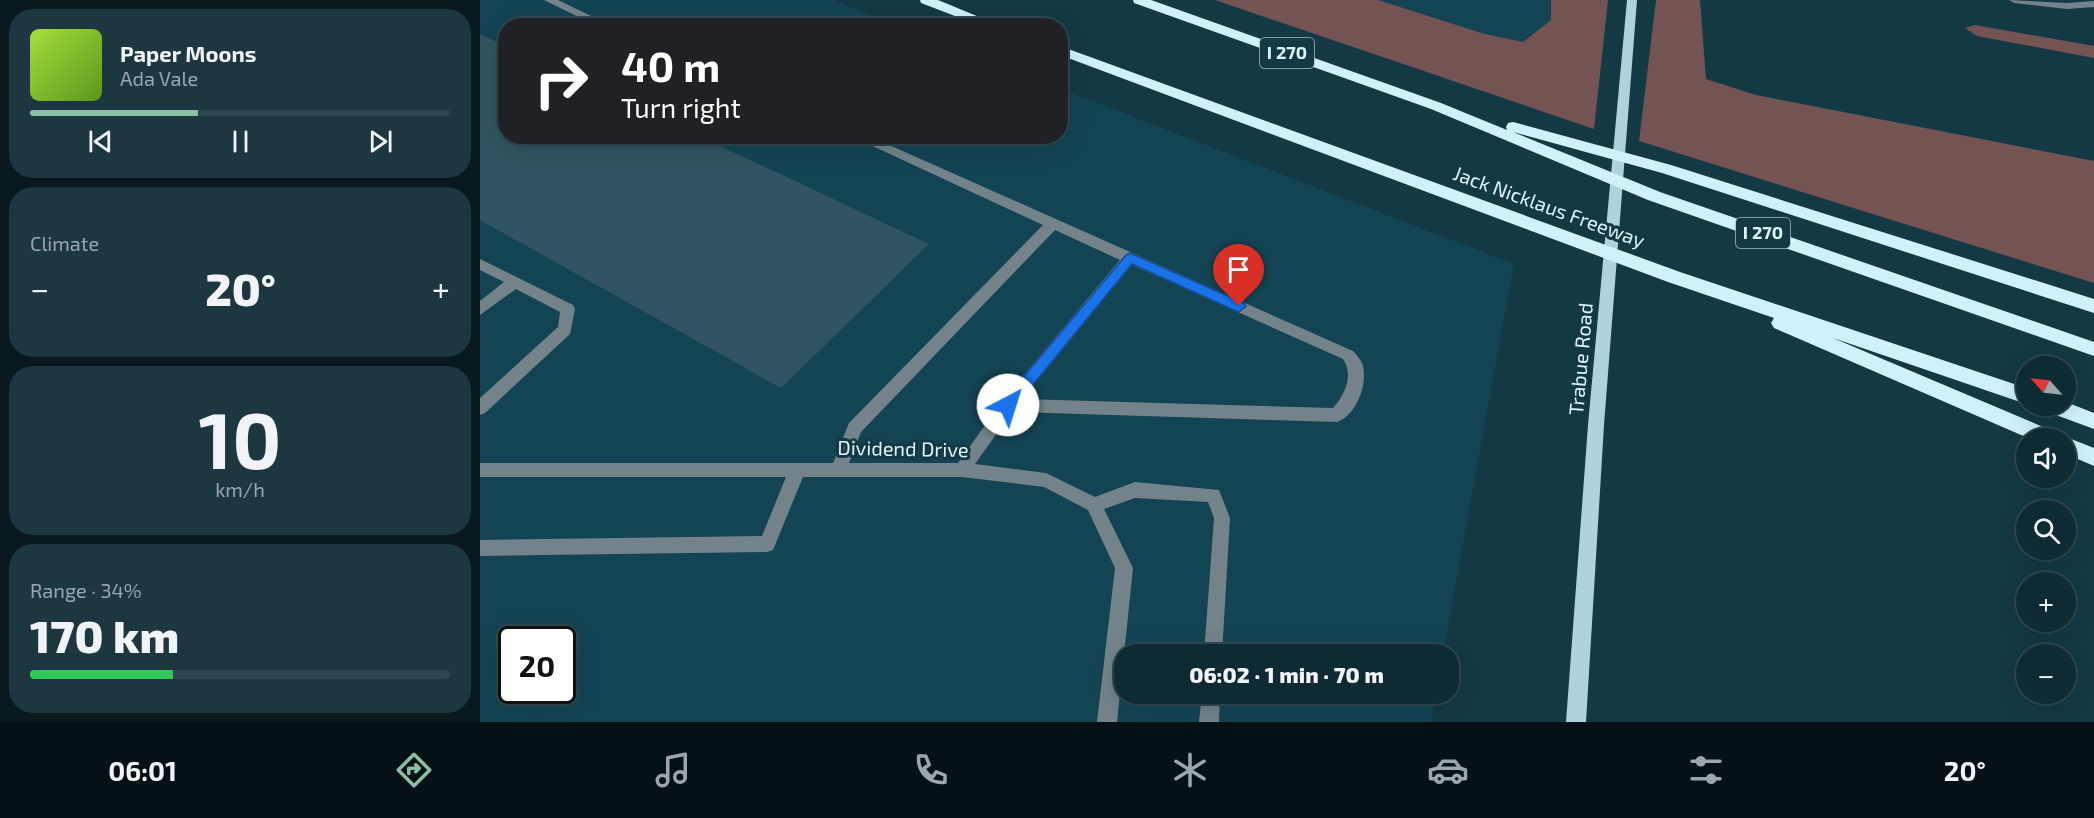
<!DOCTYPE html>
<html lang="en">
<head>
<meta charset="utf-8">
<style>
	body { margin:0; font-family:"Exo 2",sans-serif; background:#1c3740; color:#f1f3f6; height:100vh; display:flex; flex-direction:column; font-size:22px; white-space:nowrap }
	* { box-sizing:border-box; margin:0 }
	p { font-size:20px; color:#9ba7ac }
	.icon { flex:none; width:33px; height:33px; fill:none; stroke:currentColor; stroke-width:2; stroke-linecap:round; stroke-linejoin:round }
	.map { position:relative; flex:1; overflow:hidden }
	.panel { display:flex; flex-direction:column; gap:9px; padding:9px; background:#08181d; width:480px }
	.panel>* { flex:none }
	.guide { position:absolute; left:18px; top:18px; width:570px; height:126px; border-radius:24px; box-shadow:0 6px 24px #0002,0 0 0 2px #2e474f; background:#202124; color:#fff; overflow:hidden }
	.needle { width:39px; rotate:297deg }
	.fabs { position:absolute; left:1536px; top:356px; display:grid; gap:12px }
	.fabs a { display:grid; place-items:center; width:60px; height:60px; border-radius:50%; background:#0e2b34; box-shadow:0 6px 24px #0002,0 0 0 2px #2e474f; font-size:30px }
	.speed { position:absolute; left:18px; top:626px; display:flex; gap:12px; font-size:30px; font-weight:700; text-align:center }
	.speed>* { display:grid; place-content:center; width:78px; height:78px; border-radius:50%; background:#0e2b34; box-shadow:0 6px 24px #0002,0 0 0 2px #2e474f; line-height:1 }
	.speed .limit { border:3px solid #111; border-radius:9px; background:#fff; color:#111 }
	.pin { position:absolute; display:grid; place-items:center; width:51px; height:51px; color:#fff; margin:-62px -26px; border-radius:50% 50% 50% 0; rotate:-45deg; box-shadow:0 0 6px #0007 }
	.pin .icon { rotate:45deg }
	.me { position:absolute; width:66px; margin:-33px; rotate:40deg; stroke-linejoin:round; filter:drop-shadow(0 0 4px #0008) }
	.turn { display:flex; align-items:center; gap:21px; height:126px; padding:0 24px; font-size:27px }
	.turn .icon { width:78px; height:78px; stroke-width:2.5 }
	.turn b { display:block; font-size:42px; line-height:51px }
	.big { font-size:45px; font-weight:800; line-height:1.1 }
	.panel .tile { flex:1; display:flex; flex-direction:column; justify-content:center; gap:9px; min-width:0; padding:0 21px; border-radius:24px; background:#1c3740 }
	.panel .dial { align-items:center; gap:0 }
	.dial b { font-size:78px; line-height:1 }
	.song { display:flex; align-items:center; gap:18px }
	.cover { width:72px; height:72px; border-radius:9px; background:linear-gradient(135deg,hsl(80 70% 55%),hsl(90 70% 35%)) }
	.played { height:6px; border-radius:3px; background:linear-gradient(90deg,#8abfa5 40%,#2e474f 40%) }
	.keys { display:flex; justify-content:space-around; direction:ltr }
	.heat { display:flex; justify-content:space-between; align-items:center; font-size:33px; direction:ltr }
	.charge { height:9px; border-radius:4px; background:linear-gradient(90deg,#34c759 34%,#2e474f 0) }
	.trip { position:absolute; left:634px; top:644px; width:345px; height:60px; border-radius:24px; background:#0e2b34; box-shadow:0 6px 24px #0002,0 0 0 2px #2e474f; font-weight:800; line-height:60px; text-align:center }
	.tab-bar { display:flex; height:96px; justify-content:space-around; align-items:center; background:#061115; color:#9ba7ac }
	.tab-bar .icon { width:42px; height:42px }
	.tab-bar .current { color:#8abfa5 }
	.tab-bar b { font-size:27px; color:#f1f3f6 }
	main { display:flex; flex:1; min-height:0 }
	.map>svg:first-child { display:block }
	.built { fill:#134453; fill-rule:evenodd }
	.green { fill:#745452 }
	.building { fill:#305461 }
	.lines { fill:none; stroke-linecap:round; stroke-linejoin:round }
	.minor { fill:#738389; fill-rule:evenodd }
	.major { fill:#b0d2df; fill-rule:evenodd }
	.highway { fill:#d0f0fc; fill-rule:evenodd }
	.route { fill:#1a73e8; stroke:#114b97; stroke-width:1.5 }
	.labels { text-anchor:middle; stroke-width:6; stroke-linejoin:round; paint-order:stroke }
	.shield { fill:#133945; stroke:#a2bbc4; stroke-width:1.5 }
	.shield-label { font-size:18px; font-weight:bold; fill:#dff3fa }
	.street-label { font-size:20px; fill:#dff3fa; stroke:#133945 }
</style>
</head>
<body>
<main>
<section class="panel">
<div class="tile">
<div class="song"><i class="cover"></i><div><b>Paper Moons</b><p>Ada Vale</p></div></div>
<div class="played"></div>
<div class="keys"><svg class="icon" aria-label="previous" viewBox="0 0 24 24"><path d="M18 5L8 12l10 7zM5 5v14"/></svg><svg class="icon" aria-label="pause" viewBox="0 0 24 24"><path d="M8 5v14M16 5v14"/></svg><svg class="icon" aria-label="next" viewBox="0 0 24 24"><path d="M6 5l10 7-10 7zM19 5v14"/></svg></div>
</div>
<div class="tile"><p>Climate</p>
<div class="heat"><a>−</a><b class="big">20°</b><a>+</a></div>
</div>
<div class="tile dial"><b>10</b><p>km/h</p></div>
<div class="tile"><p>Range · 34%</p><b class="big">170 km</b><div class="charge"></div></div>
</section>
<div class="map">
<svg width="1614" height="722" viewBox="0 0 1614 722">
	<rect width="100%" height="100%" fill="#133945"/>
	<!-- built -->
	<path class="built" d="M 0,0 L 352,0 L 418,25 L 26,26 L 26,136 L 580,136 L 581,89 L 1034,264 L 963,654 L 645,654 L 645,693 L 956,693 L 951,722 L 0,722 ZM 32,639 L 82,639 L 82,690 L 32,690 Z
		M 898,0 L 1071,0 L 1071,20 L 1043,42 L 1005,34 Z"/>
	<!-- green -->
	<path class="green" d="M 735,0 L 898,0 L 1005,34 L 1043,42 L 1071,20 L 1071,0 L 1128,0 L 1114,129 Z
		M 1176,0 L 1220,0 L 1226,79 L 1276,95 L 1614,161 L 1614,283 L 1159,141 Z
		M 1495,25 L 1614,46 L 1614,58 L 1497,36 L 1485,28 Z"/>
	<!-- building -->
	<path class="building" d="M 0,34 L 26,46 L 26,136 L 219,136 L 449,244 L 301,388 L 0,220 Z"/>
	<g class="lines">
		<!-- minor -->
		<path class="minor" d="M 64,0 L 78,0 L 132,26 L 117,26 Z
			M 1529,0 L 1587,3 L 1614,1 L 1614,7 L 1587,9 L 1534,3 Z
			M 371,136 L 389,136 L 873,351 C 876,354 880,359 882,363 C 889,382 877,415 857,422 L 532,412 L 495,464 L 566,473 L 615,497 L 655,482 L 739,490 L 750,518 L 742,654 L 724,654 L 734,518 L 728,502 L 655,498 L 624,509 L 653,568 L 637,722 L 617,722 L 635,568 L 608,510 L 564,487 L 482,477 L 323,477 L 293,550 L 287,552 L 0,556 L 0,540 L 282,536 L 306,477 L 0,477 L 0,463 L 353,463 L 369,423 L 563,225 ZM 575,230 L 640,260 L 523,400 L 478,463 L 369,463 L 381,432 ZM 652,265 L 863,359 C 874,375 865,395 853,408 L 542,399 Z
			M 0,259 L 93,305 L 95,309 L 90,334 L 5,413 L 0,415 L 0,398 L 78,327 L 80,312 L 36,289 L 0,315 L 0,301 L 24,282 L 0,270 Z
			M 722,693 L 740,693 L 739,722 L 719,722 Z"/>
		<!-- major -->
		<path class="major" d="M 1147,0 L 1157,0 L 1124,425 L 1106,722 L 1086,722 L 1108,425 Z"/>
		<!-- highway -->
		<path class="highway" d="M 440,0 L 458,0 L 521,26 L 501,26 L 441,3 Z
			M 653,0 L 671,0 L 961,103 L 1027,130 L 1026,127 L 1028,123 L 1033,122 L 1191,165 L 1614,299 L 1614,313 L 1182,173 L 1033,132 L 1180,192 L 1614,342 L 1614,356 L 1168,200 L 951,109 L 654,3 Z
			M 580,46 L 1200,272 L 1546,388 L 1546,404 L 1353,338 L 1575,432 L 1578,438 L 1548,438 L 1294,328 L 1291,323 L 1294,318 L 1188,282 L 580,55 Z
			M 1586,402 L 1614,413 L 1614,429 L 1565,411 L 1563,405 L 1586,405 Z
			M 1586,437 L 1614,448 L 1614,466 L 1586,454 L 1586,438 L 1582,438 Z"/>
	</g>
	<!-- route -->
	<path class="route" d="M 650,253 L 764,303 L 766,306 L 759,312 L 754,310 L 652,264 L 533,409 L 523,409 L 521,405 L 523,401 L 646,255 Z"/>
	<g class="labels">
		<!-- shield labels -->
		<g class="shield">
			<rect x="780" y="38" width="54" height="30" rx="4.5"/>
			<rect x="1256" y="218" width="54" height="30" rx="4.5"/>
		</g>
		<g class="shield-label">
			<text x="807" y="59">I 270</text>
			<text x="1283" y="239">I 270</text>
		</g>
		<!-- street labels -->
		<g class="street-label">
			<text transform="translate(1069 207) rotate(20)" y="7">Jack Nicklaus Freeway</text>
			<text transform="translate(1101 359) rotate(-85)" y="7">Trabue Road</text>
			<text transform="translate(423 449) rotate(1)" y="7">Dividend Drive</text>
		</g>
	</g>
</svg>
<div class="fabs">
<a><svg class="needle" viewBox="-14 -14 28 28"><path d="M0-13l5 13h-10z" fill="#e53935"/><path d="M0 13l5-13h-10z" fill="#9ba7ac"/></svg></a>
<a><svg class="icon" aria-label="sound" viewBox="0 0 24 24"><path d="M4 9h4l5-4v14l-5-4H4zM17 9q2 3 0 6"/></svg></a>
<a><svg class="icon" aria-label="search" viewBox="0 0 24 24"><circle cx="10" cy="10" r="6"/><path d="M15 15l6 6"/></svg></a>
<a>+</a>
<a>−</a>
</div>
<div class="speed"><div class="limit">20</div></div>
<div class="pin" style="left:759px;top:306px;background:#d93025"><svg class="icon" aria-label="arrive" viewBox="0 0 24 24"><path d="M6 21V4h12l-3 4 3 4H6"/></svg></div>
<svg class="me" style="left:528px;top:405px" viewBox="-20 -20 40 40"><circle r="19" fill="#fff"/><path d="M0-13L10 11 0 6-10 11z" fill="#1a73e8"/></svg>
<div class="trip">06:02 · 1 min · 70 m</div>
<div class="guide">
<div class="turn"><svg class="icon" aria-label="right" viewBox="0 0 24 24"><path d="M7 20v-9h11M14 6l5 5-5 5"/></svg><div><b>40 m</b>Turn right</div></div>
</div>
</div>
</main>
<nav class="tab-bar">
<b>06:01</b>
<svg class="icon current" aria-label="directions" viewBox="0 0 24 24"><path d="M12 3l9 9-9 9-9-9zM9 14v-3h6M13 9l2 2-2 2"/></svg>
<svg class="icon" aria-label="music" viewBox="0 0 24 24"><path d="M9 18V5l10-2v13"/><circle cx="6" cy="18" r="3"/><circle cx="16" cy="16" r="3"/></svg>
<svg class="icon" aria-label="phone" viewBox="0 0 24 24"><path d="M5 4h4l2 5-3 2q2 4 5 5l2-3 5 2v4C11 20 4 13 5 4z"/></svg>
<svg class="icon" aria-label="climate" viewBox="0 0 24 24"><path d="M12 3v18M4 7l16 10M4 17L20 7"/></svg>
<svg class="icon" aria-label="car" viewBox="0 0 24 24"><path d="M5 17H2v-5l4-1 3-4h7l3 4 3 1v5h-3M9 17h6M6 11h13"/><circle cx="7" cy="17" r="2"/><circle cx="17" cy="17" r="2"/></svg>
<svg class="icon" aria-label="filters" viewBox="0 0 24 24"><path d="M4 7h16M4 17h16"/><circle cx="9" cy="7" r="2"/><circle cx="15" cy="17" r="2"/></svg>
<b>20°</b>
</nav>
</body>
</html>
